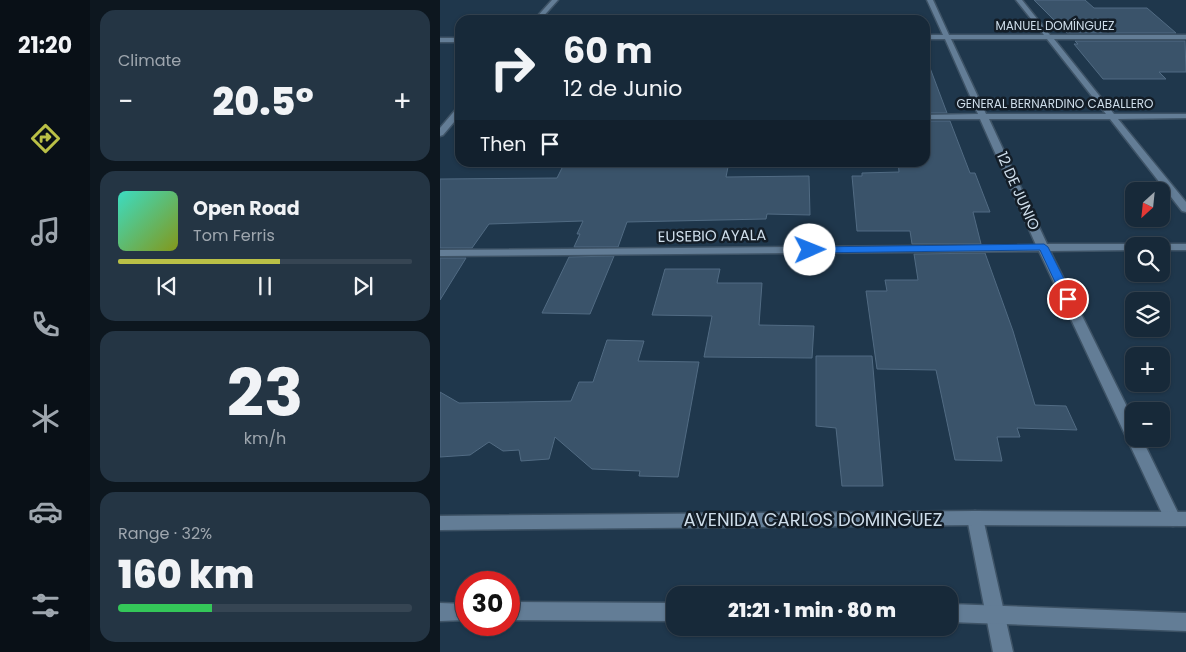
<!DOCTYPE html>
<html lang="en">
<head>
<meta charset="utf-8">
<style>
	body { margin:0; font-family:Poppins,sans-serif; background:#243544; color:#f1f3f6; height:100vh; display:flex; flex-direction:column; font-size:19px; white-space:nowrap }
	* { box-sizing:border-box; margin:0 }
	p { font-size:16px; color:#9ea6ae }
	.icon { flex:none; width:28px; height:28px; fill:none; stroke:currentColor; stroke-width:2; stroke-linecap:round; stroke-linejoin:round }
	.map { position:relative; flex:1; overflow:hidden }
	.drawer { display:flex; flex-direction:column; gap:10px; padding:10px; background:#0d171f; width:350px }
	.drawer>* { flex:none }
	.hud { position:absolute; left:15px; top:15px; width:475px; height:152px; border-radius:15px; box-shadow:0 1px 4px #0004,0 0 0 1px #364553; background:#172939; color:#f1f3f6; overflow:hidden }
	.needle { width:32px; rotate:207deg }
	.fabs { position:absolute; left:685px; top:182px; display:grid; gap:10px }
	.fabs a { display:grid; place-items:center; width:45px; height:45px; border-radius:10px; background:#172939; box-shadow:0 1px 4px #0004,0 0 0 1px #364553; font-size:25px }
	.speed { position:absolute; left:15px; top:571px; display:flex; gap:10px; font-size:25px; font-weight:700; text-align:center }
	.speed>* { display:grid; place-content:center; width:65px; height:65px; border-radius:50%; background:#172939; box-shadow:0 1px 4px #0004,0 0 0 1px #364553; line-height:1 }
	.speed .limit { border:8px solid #d22; background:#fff; color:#111 }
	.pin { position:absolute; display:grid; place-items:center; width:42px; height:42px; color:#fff; margin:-21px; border:2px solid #fff; border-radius:50%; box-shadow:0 1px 5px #0007 }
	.me { position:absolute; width:55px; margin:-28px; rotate:89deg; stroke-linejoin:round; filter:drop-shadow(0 0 4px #0008) }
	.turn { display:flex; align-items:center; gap:18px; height:105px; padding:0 25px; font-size:22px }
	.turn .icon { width:65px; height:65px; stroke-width:2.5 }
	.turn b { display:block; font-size:35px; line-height:42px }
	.then { display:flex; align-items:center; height:48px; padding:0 25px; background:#0003; gap:10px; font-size:19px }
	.big { font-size:38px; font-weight:800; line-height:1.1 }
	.drawer .widget { flex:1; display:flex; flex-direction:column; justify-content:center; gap:8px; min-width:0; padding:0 18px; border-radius:15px; background:#243544 }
	.drawer .dial { align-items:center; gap:0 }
	.dial b { font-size:65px; line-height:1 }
	.song { display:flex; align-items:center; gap:15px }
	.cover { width:60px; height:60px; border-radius:8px; background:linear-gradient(135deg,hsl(170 70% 55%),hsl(70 70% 35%)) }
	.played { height:5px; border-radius:2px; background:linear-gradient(90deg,#bac046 55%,#364553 55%) }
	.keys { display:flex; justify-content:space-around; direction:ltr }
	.heat { display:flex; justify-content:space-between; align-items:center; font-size:28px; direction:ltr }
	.charge { height:8px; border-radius:4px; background:linear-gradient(90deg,#34c759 32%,#364553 0) }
	.trip { position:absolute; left:226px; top:586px; width:292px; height:50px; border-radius:15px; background:#172939; box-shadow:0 1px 4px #0004,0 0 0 1px #364553; font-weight:800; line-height:50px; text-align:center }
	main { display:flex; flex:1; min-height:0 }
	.tabs { display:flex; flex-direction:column; width:90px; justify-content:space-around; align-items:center; background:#091017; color:#9ea6ae }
	.tabs .icon { width:35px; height:35px }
	.tabs .active { color:#bac046 }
	.tabs b { font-size:22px; color:#f1f3f6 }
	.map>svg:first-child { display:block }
	.building { fill:#3a536a; stroke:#516b83 }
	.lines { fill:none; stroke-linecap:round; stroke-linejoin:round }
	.street-casing { stroke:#3e5366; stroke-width:3 }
	.secondary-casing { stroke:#3e5366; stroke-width:3 }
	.street { fill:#637d96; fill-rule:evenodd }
	.secondary { fill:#637d96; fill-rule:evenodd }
	.route { fill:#1a73e8; stroke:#114b97 }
	.labels { text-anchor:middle; stroke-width:5; stroke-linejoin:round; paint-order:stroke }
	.far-street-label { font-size:12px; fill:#ceddea; stroke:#131d27 }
	.street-label { font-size:15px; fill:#ceddea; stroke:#131d27 }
	.near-street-label { font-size:18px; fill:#ceddea; stroke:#131d27 }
</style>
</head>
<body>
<main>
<nav class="tabs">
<b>21:20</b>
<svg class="icon active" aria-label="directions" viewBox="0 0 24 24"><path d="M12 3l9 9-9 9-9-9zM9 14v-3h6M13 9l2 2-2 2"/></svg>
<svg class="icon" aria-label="music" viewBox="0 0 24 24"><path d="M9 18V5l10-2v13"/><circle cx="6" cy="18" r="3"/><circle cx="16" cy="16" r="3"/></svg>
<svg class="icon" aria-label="phone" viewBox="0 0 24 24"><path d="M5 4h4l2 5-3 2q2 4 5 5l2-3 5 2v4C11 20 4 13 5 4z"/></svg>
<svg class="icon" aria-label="climate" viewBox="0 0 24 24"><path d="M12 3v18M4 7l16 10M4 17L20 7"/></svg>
<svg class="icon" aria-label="car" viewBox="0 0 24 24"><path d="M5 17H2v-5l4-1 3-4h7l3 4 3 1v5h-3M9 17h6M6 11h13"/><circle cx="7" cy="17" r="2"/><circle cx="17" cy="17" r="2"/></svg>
<svg class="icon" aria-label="filters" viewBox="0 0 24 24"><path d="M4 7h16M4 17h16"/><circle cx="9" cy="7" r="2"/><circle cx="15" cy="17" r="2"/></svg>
</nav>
<section class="drawer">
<div class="widget"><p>Climate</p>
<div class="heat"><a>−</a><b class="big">20.5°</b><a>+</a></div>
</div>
<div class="widget">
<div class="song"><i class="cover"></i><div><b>Open Road</b><p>Tom Ferris</p></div></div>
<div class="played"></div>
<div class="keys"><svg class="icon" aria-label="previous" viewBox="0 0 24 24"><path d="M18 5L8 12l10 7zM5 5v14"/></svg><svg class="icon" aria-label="pause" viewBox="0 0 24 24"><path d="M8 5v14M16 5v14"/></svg><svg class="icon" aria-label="next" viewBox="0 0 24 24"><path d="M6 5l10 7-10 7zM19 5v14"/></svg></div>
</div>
<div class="widget dial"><b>23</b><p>km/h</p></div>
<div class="widget"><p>Range · 32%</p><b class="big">160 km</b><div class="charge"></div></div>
</section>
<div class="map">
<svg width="746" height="652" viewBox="0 0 746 652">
	<rect width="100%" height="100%" fill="#1f374c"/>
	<!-- building -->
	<path class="building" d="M 594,0 L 645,0 L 654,8 L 707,8 L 736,33 L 627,33 Z
		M 635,41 L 745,41 L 746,72 L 719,72 L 726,79 L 663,79 L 634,44 L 638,44 Z
		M 487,60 L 507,113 L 485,113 L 485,61 Z
		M 485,121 L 510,121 L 530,173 L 535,173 L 550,212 L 533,212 L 541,244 L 472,244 L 470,231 L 417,231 L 412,176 L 422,176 L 422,173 L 459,172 L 458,162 L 485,162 Z
		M 125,162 L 289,162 L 286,177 L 369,176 L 370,215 L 327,214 L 326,219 L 187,222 L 178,247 L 134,247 L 140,234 L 137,234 L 143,221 L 49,224 L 32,248 L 0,248 L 0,179 L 117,178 Z
		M 545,253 L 573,331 L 595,405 L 626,406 L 637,430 L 577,428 L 580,437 L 557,437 L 562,461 L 515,460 L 496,370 L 437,369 L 426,291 L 447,291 L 445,280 L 478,280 L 474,254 Z
		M 174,256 L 150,314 L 102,313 L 129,257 Z
		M 0,258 L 26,258 L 0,300 Z
		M 225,269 L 280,269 L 277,283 L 322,283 L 319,325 L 374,326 L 372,358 L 264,357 L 272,316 L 212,315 Z
		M 167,340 L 204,341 L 198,361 L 259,362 L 238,477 L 199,476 L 200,471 L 152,469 L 115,437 L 109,459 L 81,461 L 79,450 L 63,451 L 49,442 L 30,455 L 0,457 L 0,392 L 19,403 L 131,401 L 139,382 L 153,382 Z
		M 376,356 L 432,356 L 443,486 L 402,486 L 396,428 L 376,426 Z"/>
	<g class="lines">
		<defs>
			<path id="street" d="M 112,0 L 118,0 L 100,20 L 94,20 Z
				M 487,0 L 493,0 L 509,35 L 604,35 L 576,0 L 582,0 L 610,35 L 746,35 L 746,39 L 614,39 L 674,114 L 746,114 L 746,118 L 678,119 L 746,202 L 746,212 L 742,211 L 670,119 L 549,119 L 607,244 L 694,244 L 699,246 L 694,246 L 694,250 L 610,251 L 694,421 L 694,439 L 702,439 L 741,519 L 739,524 L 733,526 L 727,524 L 599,251 L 0,256 L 0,250 L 596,245 L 540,119 L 485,119 L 485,115 L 538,114 L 505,39 L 485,39 L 485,35 L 503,35 ZM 511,39 L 607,39 L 666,114 L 546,114 Z
				M 0,38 L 20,38 L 20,42 L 0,42 Z
				M 17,108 L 20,108 L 20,115 L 3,135 L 0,136 L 0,128 Z
				M 721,244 L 746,244 L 746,250 L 721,250 L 721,246 L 716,246 Z
				M 535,511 L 541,513 L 543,518 L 573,652 L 553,652 L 527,518 L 529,513 Z"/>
			<path id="secondary" d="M 535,511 L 746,512 L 746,526 L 535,525 L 0,530 L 0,516 Z
				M 69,602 L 235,603 L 235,621 L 69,620 Z
				M 0,603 L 26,604 L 26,620 L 0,621 Z
				M 510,604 L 746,613 L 746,631 L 510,622 Z"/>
		</defs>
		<!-- street casing -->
		<use href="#street" class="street-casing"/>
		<!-- secondary casing -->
		<use href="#secondary" class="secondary-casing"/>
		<!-- street -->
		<use href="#street" class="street"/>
		<!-- secondary -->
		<use href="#secondary" class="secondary"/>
	</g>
	<!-- route -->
	<path class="route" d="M 604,244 L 608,247 L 634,299 L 632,301 L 624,301 L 623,299 L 600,250 L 370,253 L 365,250 L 370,247 Z"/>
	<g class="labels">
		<!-- far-street labels -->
		<g class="far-street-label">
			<text x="615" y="30">MANUEL DOMÍNGUEZ</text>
			<text x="615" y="108">GENERAL BERNARDINO CABALLERO</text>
		</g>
		<!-- street labels -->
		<g class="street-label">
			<text transform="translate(578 191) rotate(66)" y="5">12 DE JUNIO</text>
			<text transform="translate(272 236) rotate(-1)" y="5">EUSEBIO AYALA</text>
		</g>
		<!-- near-street labels -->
		<g class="near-street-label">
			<text x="373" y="526">AVENIDA CARLOS DOMINGUEZ</text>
		</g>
	</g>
</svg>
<div class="fabs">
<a><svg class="needle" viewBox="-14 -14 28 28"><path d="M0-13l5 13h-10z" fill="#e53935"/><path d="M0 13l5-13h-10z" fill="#9ea6ae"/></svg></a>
<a><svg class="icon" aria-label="search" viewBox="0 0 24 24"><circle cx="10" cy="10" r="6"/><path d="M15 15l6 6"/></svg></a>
<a><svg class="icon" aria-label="layers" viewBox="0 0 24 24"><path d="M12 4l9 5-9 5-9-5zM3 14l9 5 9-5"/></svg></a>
<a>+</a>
<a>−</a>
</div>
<div class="speed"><div class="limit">30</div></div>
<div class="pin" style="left:628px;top:299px;background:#d93025"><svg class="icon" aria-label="arrive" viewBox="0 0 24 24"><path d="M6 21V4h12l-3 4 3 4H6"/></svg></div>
<svg class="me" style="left:370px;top:250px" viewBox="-20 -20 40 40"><circle r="19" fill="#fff"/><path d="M0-13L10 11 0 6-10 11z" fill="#1a73e8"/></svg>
<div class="trip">21:21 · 1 min · 80 m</div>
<div class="hud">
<div class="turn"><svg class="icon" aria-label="right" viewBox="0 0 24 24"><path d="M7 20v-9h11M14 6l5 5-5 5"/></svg><div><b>60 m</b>12 de Junio</div></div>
<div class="then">Then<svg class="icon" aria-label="arrive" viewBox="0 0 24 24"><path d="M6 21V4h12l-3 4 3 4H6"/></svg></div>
</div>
</div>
</main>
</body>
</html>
